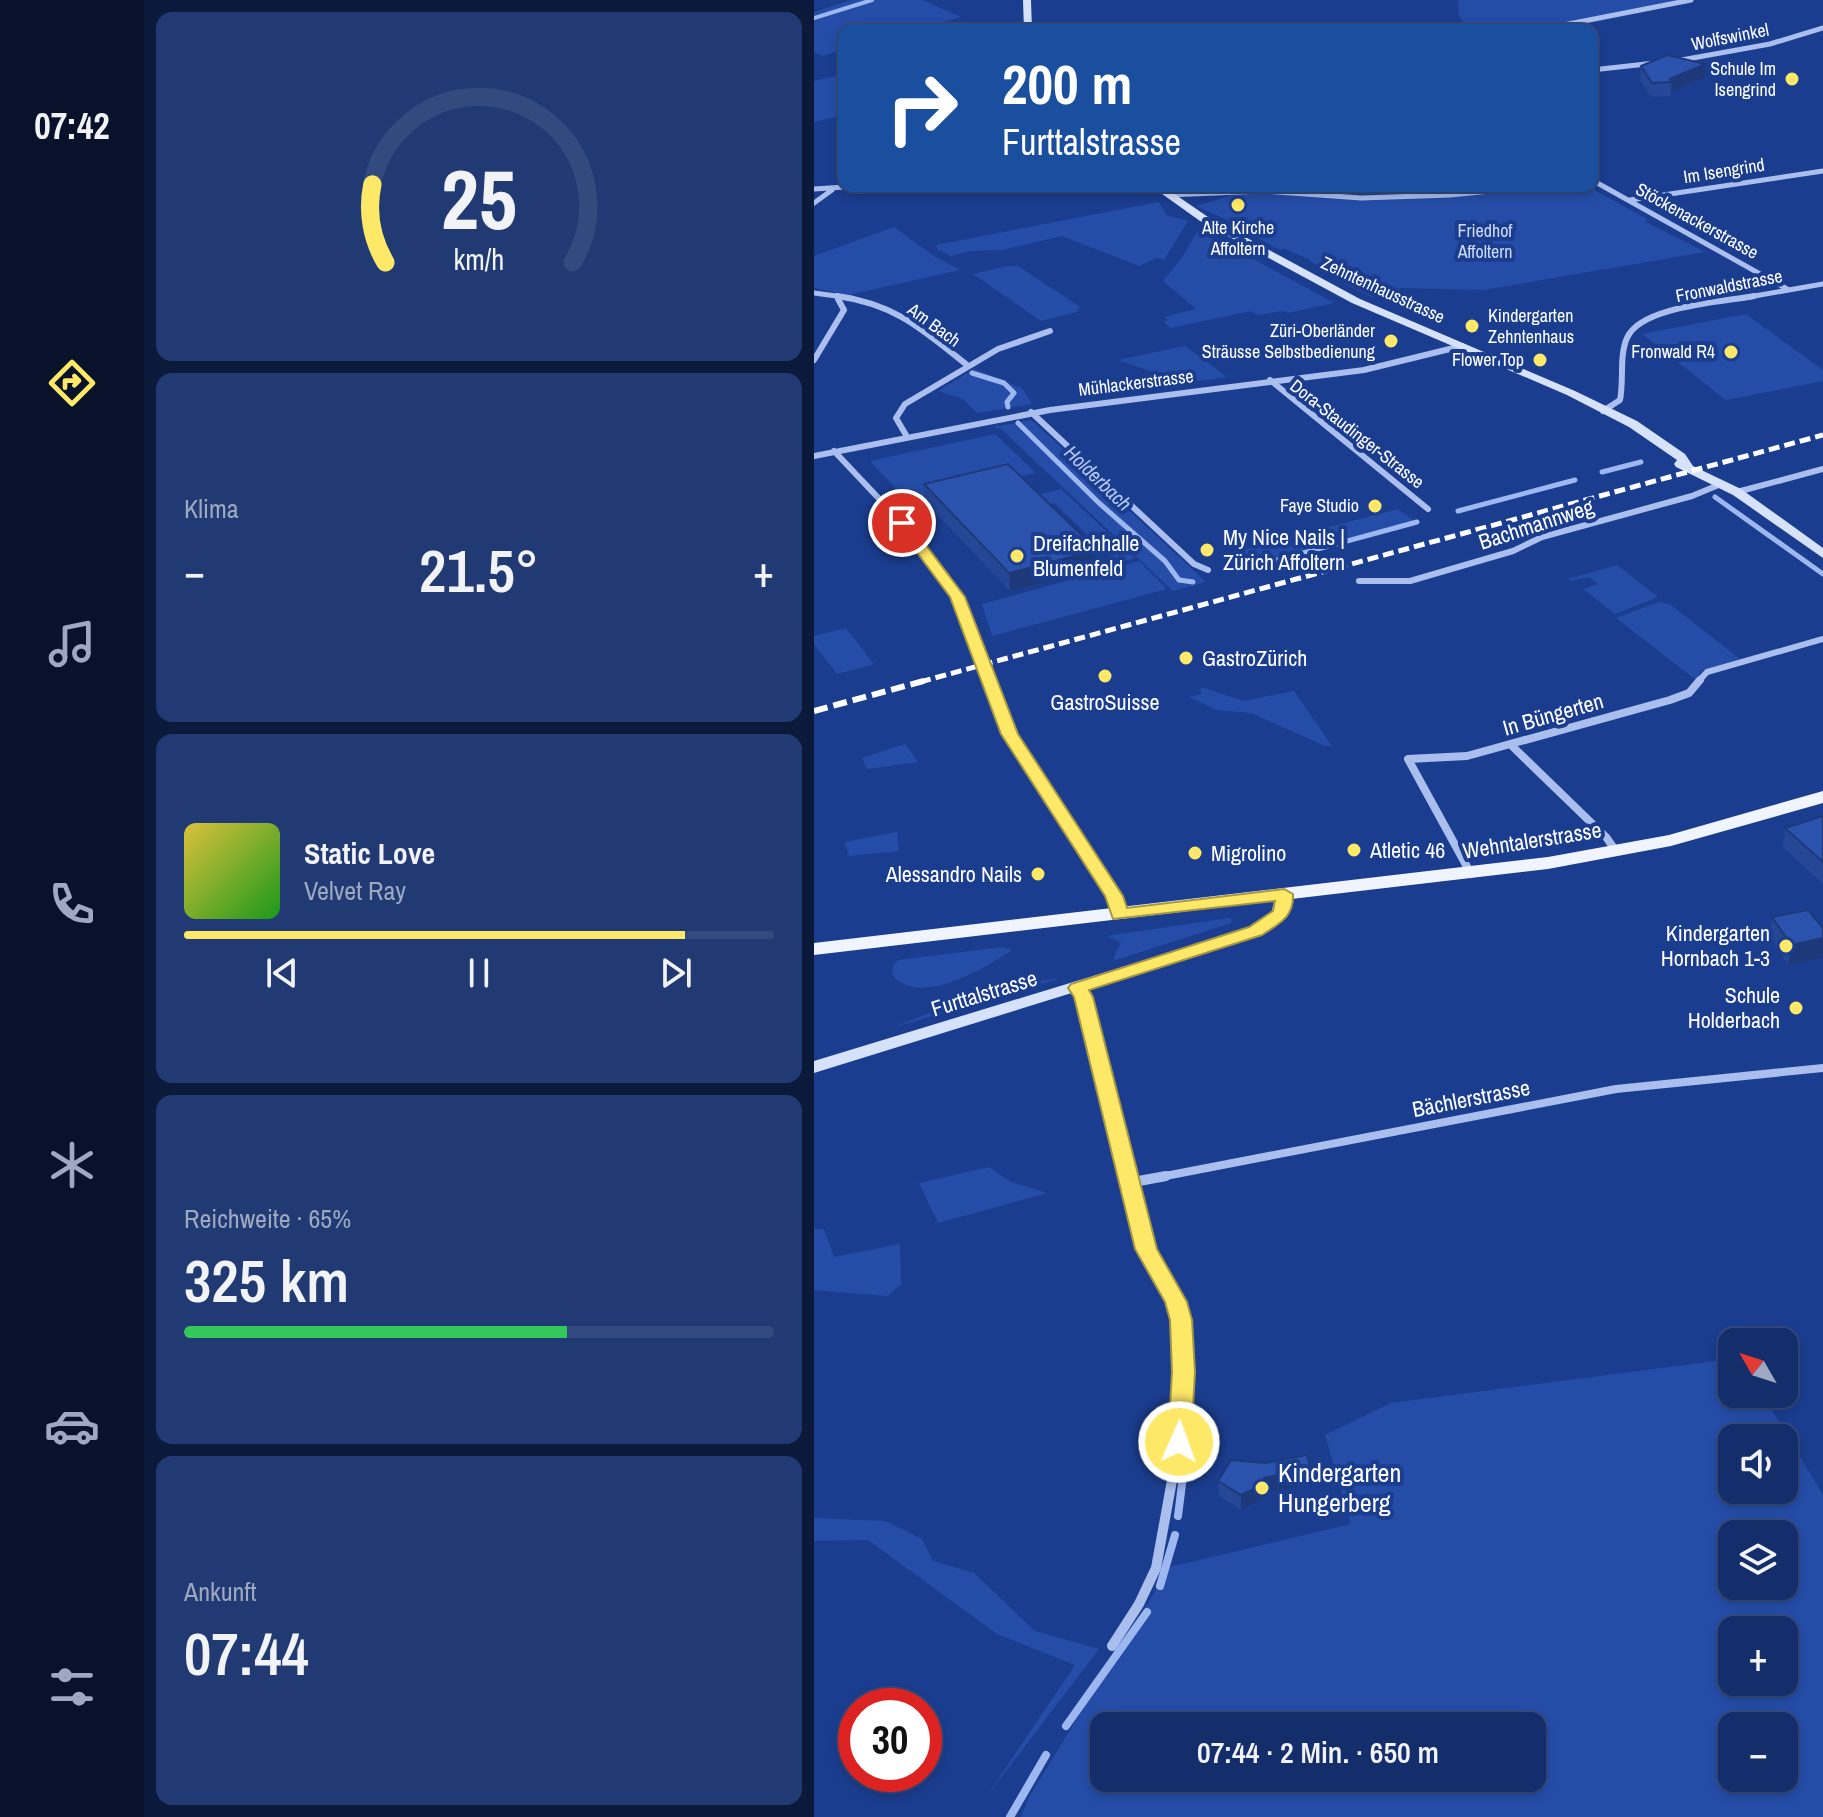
<!DOCTYPE html>
<html lang="de">
<head>
<meta charset="utf-8">
<style>
	body { margin:0; font-family:"Archivo Narrow",sans-serif; background:#213a73; color:#f1f3f6; height:100vh; display:flex; flex-direction:column; font-size:30px; white-space:nowrap }
	* { box-sizing:border-box; margin:0 }
	p { font-size:26px; color:#9da8c1 }
	.icon { flex:none; width:44px; height:44px; fill:none; stroke:currentColor; stroke-width:2; stroke-linecap:round; stroke-linejoin:round }
	.map { position:relative; flex:1; overflow:hidden }
	.drawer { display:flex; flex-direction:column; gap:12px; padding:12px; background:#0b193b; width:670px }
	.drawer>* { flex:none }
	.banner { position:absolute; left:24px; top:24px; width:760px; height:168px; border-radius:16px; box-shadow:0 4px 12px #0003,0 0 0 2px #334a7e; background:#1a4fa0; color:#fff; overflow:hidden }
	.needle { width:52px; rotate:309deg }
	.tools { position:absolute; left:904px; top:1328px; display:grid; gap:16px }
	.tools a { display:grid; place-items:center; width:80px; height:80px; border-radius:16px; background:#142e6b; box-shadow:0 4px 12px #0003,0 0 0 2px #334a7e; font-size:40px }
	.speed { position:absolute; left:24px; top:1688px; display:flex; gap:16px; font-size:40px; font-weight:700; text-align:center }
	.speed>* { display:grid; place-content:center; width:104px; height:104px; border-radius:50%; background:#142e6b; box-shadow:0 4px 12px #0003,0 0 0 2px #334a7e; line-height:1 }
	.speed .limit { border:12px solid #d22; background:#fff; color:#111 }
	.pin { position:absolute; display:grid; place-items:center; width:68px; height:68px; color:#fff; margin:-34px; border:4px solid #fff; border-radius:50%; box-shadow:0 2px 8px #0007 }
	.me { position:absolute; width:88px; margin:-44px; rotate:2deg; stroke-linejoin:round; filter:drop-shadow(0 0 6px #0008) }
	.turn { display:flex; align-items:center; gap:28px; height:168px; padding:0 32px; font-size:36px }
	.turn .icon { width:104px; height:104px; stroke-width:2.5 }
	.turn b { display:block; font-size:56px; line-height:68px }
	.big { font-size:60px; font-weight:600; line-height:1.1 }
	.drawer .tile { flex:1; display:flex; flex-direction:column; justify-content:center; gap:12px; min-width:0; padding:0 28px; border-radius:16px; background:#213a73 }
	.drawer .dial { align-items:center; gap:0 }
	.dial svg { height:208px; overflow:visible; fill:none; stroke:#334a7e; stroke-width:7; stroke-linecap:round; text-anchor:middle }
	.dial text { fill:#f1f3f6; stroke:none }
	.song { display:flex; align-items:center; gap:24px }
	.cover { width:96px; height:96px; border-radius:12px; background:linear-gradient(135deg,hsl(50 70% 55%),hsl(120 70% 35%)) }
	.played { height:8px; border-radius:4px; background:linear-gradient(90deg,#fee867 85%,#334a7e 85%) }
	.keys { display:flex; justify-content:space-around; direction:ltr }
	.heat { display:flex; justify-content:space-between; align-items:center; font-size:44px; direction:ltr }
	.charge { height:12px; border-radius:6px; background:linear-gradient(90deg,#34c759 65%,#334a7e 0) }
	.trip { position:absolute; left:276px; top:1712px; width:456px; height:80px; border-radius:16px; background:#142e6b; box-shadow:0 4px 12px #0003,0 0 0 2px #334a7e; font-weight:600; line-height:80px; text-align:center }
	main { display:flex; flex:1; min-height:0 }
	.menu { display:flex; flex-direction:column; width:144px; justify-content:space-around; align-items:center; background:#08122b; color:#9da8c1 }
	.menu .icon { width:56px; height:56px }
	.menu .current { color:#fee867 }
	.menu b { font-size:36px; color:#f1f3f6 }
	.map>svg:first-child { display:block }
	.green { fill:#254da8; fill-rule:evenodd }
	.lines { fill:none; stroke-linecap:round; stroke-linejoin:round }
	.stream-far2 { stroke:#9db7f0; stroke-width:4 }
	.stream-far1 { stroke:#9db7f0; stroke-width:5 }
	.stream { stroke:#9db7f0; stroke-width:8 }
	.street-far3 { stroke:#aabfee; stroke-width:5 }
	.street-far2 { stroke:#aabfee; stroke-width:6 }
	.street-far1 { stroke:#aabfee; stroke-width:8 }
	.street { stroke:#aabfee; stroke-width:10 }
	.secondary { fill:#d6e1fa; fill-rule:evenodd }
	.primary { fill:#f0f4ff; fill-rule:evenodd }
	.rail-far1 { stroke:#fff; stroke-width:5; stroke-dasharray:11 5; stroke-linecap:butt }
	.rail { stroke:#fff; stroke-width:6; stroke-dasharray:14 6; stroke-linecap:butt }
	.wall { fill:#254795 }
	.shaded-wall { fill:#1e3979 }
	.building { fill:#2b52ad; stroke:#1e3979; stroke-width:2 }
	.route { fill:#fee867; stroke:#a59743; stroke-width:2 }
	.poi-dot { fill:#fee867; stroke:#1b3d8f; stroke-width:3 }
	.labels { text-anchor:middle; stroke-width:8; stroke-linejoin:round; paint-order:stroke }
	.far-street-label { font-size:18px; fill:#fff; stroke:#1b3d8f }
	.far-poi-label { font-size:18px; fill:#fff; stroke:#1b3d8f; text-anchor:end }
	.far-park-label { font-size:18px; fill:#cfddfa; stroke:#1b3d8f }
	.far-water-label { font-size:20px; font-style:italic; fill:#b6c9f5; stroke:#1b3d8f }
	.street-label { font-size:22px; fill:#fff; stroke:#1b3d8f }
	.poi-label { font-size:22px; fill:#fff; stroke:#1b3d8f; text-anchor:start }
	.near-poi-label { font-size:26px; fill:#fff; stroke:#1b3d8f; text-anchor:start }
</style>
</head>
<body>
<main>
<nav class="menu">
<b>07:42</b>
<svg class="icon current" aria-label="directions" viewBox="0 0 24 24"><path d="M12 3l9 9-9 9-9-9zM9 14v-3h6M13 9l2 2-2 2"/></svg>
<svg class="icon" aria-label="music" viewBox="0 0 24 24"><path d="M9 18V5l10-2v13"/><circle cx="6" cy="18" r="3"/><circle cx="16" cy="16" r="3"/></svg>
<svg class="icon" aria-label="phone" viewBox="0 0 24 24"><path d="M5 4h4l2 5-3 2q2 4 5 5l2-3 5 2v4C11 20 4 13 5 4z"/></svg>
<svg class="icon" aria-label="climate" viewBox="0 0 24 24"><path d="M12 3v18M4 7l16 10M4 17L20 7"/></svg>
<svg class="icon" aria-label="car" viewBox="0 0 24 24"><path d="M5 17H2v-5l4-1 3-4h7l3 4 3 1v5h-3M9 17h6M6 11h13"/><circle cx="7" cy="17" r="2"/><circle cx="17" cy="17" r="2"/></svg>
<svg class="icon" aria-label="filters" viewBox="0 0 24 24"><path d="M4 7h16M4 17h16"/><circle cx="9" cy="7" r="2"/><circle cx="15" cy="17" r="2"/></svg>
</nav>
<section class="drawer">
<div class="tile dial"><svg viewBox="0 0 100 80">
<path d="M14 69A42 42 0 1 1 86 69"/>
<path d="M14 69A42 42 0 0 1 9 39" stroke="#fee867"/>
<text x="50" y="56" font-size="32" font-weight="700">25</text>
<text x="50" y="72" font-size="11">km/h</text>
</svg></div>
<div class="tile"><p>Klima</p>
<div class="heat"><a>−</a><b class="big">21.5°</b><a>+</a></div>
</div>
<div class="tile">
<div class="song"><i class="cover"></i><div><b>Static Love</b><p>Velvet Ray</p></div></div>
<div class="played"></div>
<div class="keys"><svg class="icon" aria-label="previous" viewBox="0 0 24 24"><path d="M18 5L8 12l10 7zM5 5v14"/></svg><svg class="icon" aria-label="pause" viewBox="0 0 24 24"><path d="M8 5v14M16 5v14"/></svg><svg class="icon" aria-label="next" viewBox="0 0 24 24"><path d="M6 5l10 7-10 7zM19 5v14"/></svg></div>
</div>
<div class="tile"><p>Reichweite · 65%</p><b class="big">325 km</b><div class="charge"></div></div>
<div class="tile"><p>Ankunft</p><b class="big">07:44</b></div>
</section>
<div class="map">
<svg width="1009" height="1817" viewBox="0 0 1009 1817">
	<rect width="100%" height="100%" fill="#1b3d8f"/>
	<!-- green -->
	<path class="green" d="M 38,0 L 108,0 L 147,17 L 102,30 L 30,30 L 30,50 L 8,56 L 0,52 L 0,12 Z
		M 644,0 L 871,0 L 731,28 L 657,30 L 645,17 Z
		M 30,74 L 30,115 L 0,122 L 0,81 Z
		M 743,186 L 773,186 L 833,219 L 832,222 L 891,252 L 669,290 L 587,288 L 559,298 L 521,279 L 494,259 L 471,249 L 464,249 L 433,232 L 433,229 L 382,206 L 428,192 L 542,199 L 640,196 Z
		M 345,202 L 352,215 L 374,221 L 350,260 L 343,258 L 325,266 L 248,236 L 188,250 L 157,251 L 137,256 L 124,250 L 122,245 Z
		M 80,227 L 120,256 L 146,270 L 34,295 L 0,288 L 0,256 Z
		M 385,229 L 520,303 L 474,313 L 469,311 L 443,315 L 437,311 L 357,328 L 350,322 L 354,320 L 350,317 L 382,309 L 349,281 L 367,259 Z
		M 194,266 L 204,266 L 266,307 L 263,312 L 227,321 L 159,274 Z
		M 932,314 L 1009,370 L 1009,381 L 912,400 L 828,334 Z
		M 371,346 L 413,377 L 371,383 L 304,360 Z
		M 160,369 L 208,388 L 218,404 L 163,413 L 149,399 L 124,391 Z
		M 217,420 L 237,438 L 392,582 L 359,591 L 187,429 L 179,427 Z
		M 181,434 L 222,473 L 94,501 L 56,461 Z
		M 247,489 L 321,558 L 303,563 L 240,503 L 229,506 L 219,496 Z
		M 584,509 L 602,522 L 421,571 L 405,556 Z
		M 325,561 L 353,589 L 178,636 L 168,604 Z
		M 803,565 L 844,597 L 801,614 L 769,589 L 784,584 L 775,577 L 757,581 L 754,579 Z
		M 845,602 L 857,605 L 926,659 L 889,670 L 882,680 L 802,618 Z
		M 32,628 L 60,664 L 23,674 L 0,644 L 0,636 Z
		M 391,688 L 429,701 L 480,691 L 518,746 L 511,746 L 437,713 L 403,710 L 375,697 L 388,694 L 385,689 Z
		M 91,744 L 104,762 L 53,769 L 48,758 Z
		M 83,832 L 85,851 L 35,856 L 31,842 Z
		M 415,918 L 418,920 L 417,923 L 302,960 L 299,959 L 307,943 L 293,936 Z
		M 189,947 L 198,950 C 170,968 108,1008 78,975 L 79,966 L 84,960 Z
		M 243,978 L 243,979 L 78,1028 L 164,993 Z
		M 175,1167 L 197,1182 L 233,1193 L 124,1223 L 105,1183 Z
		M 0,1229 L 10,1229 L 20,1257 L 86,1244 L 87,1284 L 74,1296 L 0,1290 Z
		M 918,1359 L 918,1394 L 948,1394 L 1009,1495 L 1009,1817 L 207,1817 L 215,1797 L 356,1567 L 537,1524 L 511,1435 L 577,1403 ZM 918,1438 L 970,1438 L 970,1490 L 918,1490 ZM 918,1534 L 970,1534 L 970,1586 L 918,1586 ZM 918,1630 L 970,1630 L 970,1682 L 918,1682 ZM 290,1726 L 718,1726 L 718,1778 L 290,1778 ZM 918,1726 L 970,1726 L 970,1778 L 918,1778 Z
		M 0,1518 L 71,1521 L 108,1539 L 119,1561 L 160,1573 L 221,1631 L 285,1649 L 173,1796 L 261,1665 L 183,1634 L 54,1540 L 0,1541 Z"/>
	<g class="lines">
		<!-- stream-far2 -->
		<path class="stream-far2" d="M 0,18 L 58,0"/>
		<!-- stream-far1 -->
		<path class="stream-far1" d="M 158,373 L 190,383 L 200,393 L 193,402 L 194,407
			M 204,423 L 285,503 L 351,561 L 365,580 L 379,582
			M 788,472 L 827,462
			M 901,497 L 1009,574
			M 644,511 L 761,480
			M 423,571 L 603,522"/>
		<!-- stream -->
		<path class="stream" d="M 364,1516 L 372,1452
			M 346,1586 L 361,1535
			M 252,1726 L 333,1612
			M 196,1817 L 232,1755"/>
		<!-- street-far3 -->
		<path class="street-far3" d="M 724,30 L 877,0
			M 862,61 L 956,44 L 1009,28
			M 778,70 L 841,63
			M 778,180 L 973,289
			M 0,189 L 47,186
			M 354,195 L 450,191 L 547,198 L 636,195 L 726,186
			M 816,200 L 1009,171
			M 0,203 L 18,190
			M 0,293 L 37,298
			M 929,298 L 1009,284"/>
		<!-- street-far2 -->
		<path class="street-far2" d="M 23,296 C 81,304 108,329 153,365
			M 0,360 L 30,310 L 24,299
			M 456,380 L 614,509
			M 789,411 L 806,400 C 810,381 805,356 813,338 C 826,306 909,302 940,296
			M 217,412 L 380,564 L 394,570
			M 92,435 L 82,418 L 91,404 L 184,349 L 236,331
			M 20,451 L 88,523 L 143,597 L 175,682
			M 0,456 L 236,410 L 550,370 L 648,346
			M 923,492 L 1009,469
			M 545,581 L 596,581 L 699,551 L 728,537 L 878,496 L 907,484
			M 884,682 L 893,672 L 1009,639"/>
		<!-- street-far1 -->
		<path class="street-far1" d="M 175,680 L 195,734 L 300,896 L 305,915
			M 697,745 L 792,837 L 802,851
			M 657,874 L 594,759 L 653,756 L 856,700 L 875,693 L 886,680
			M 264,988 L 270,997 L 314,1178
			M 341,1178 L 802,1089 L 1009,1068"/>
		<!-- street -->
		<path class="street" d="M 314,1183 L 352,1176
			M 298,1646 L 325,1604 L 342,1568 L 365,1442 L 370,1345 L 362,1302 L 332,1249 L 314,1176"/>
		<!-- secondary -->
		<path class="secondary" d="M 209,0 L 217,0 L 218,30 L 210,30 Z
			M 337,186 L 349,186 L 394,217 L 546,299 L 761,391 L 823,421 L 871,454 L 879,466 L 927,489 L 1009,548 L 1009,558 L 919,495 L 862,467 L 860,464 L 863,460 L 815,427 L 753,395 L 538,303 L 386,221 Z
			M 470,889 L 478,894 C 476,915 465,925 448,934 L 0,1073 L 0,1061 L 436,928 L 457,914 L 462,894 Z"/>
		<!-- primary -->
		<path class="primary" d="M 1009,791 L 1009,803 L 857,846 L 734,869 L 0,955 L 0,943 L 734,857 L 855,835 Z"/>
		<!-- rail-far1 -->
		<path class="rail-far1" d="M 106,682 L 1009,435"/>
		<!-- rail -->
		<path class="rail" d="M 0,711 L 113,680"/>
	</g>
	<!-- wall -->
	<path class="wall" d="M 827,66 L 890,78 L 857,92 L 857,96 L 837,97 L 826,80 Z
		M 110,484 L 283,550 L 284,568 L 196,591 L 111,502 Z
		M 1009,816 L 1009,884 L 969,847 L 971,828 Z
		M 958,917 L 1009,928 L 1009,958 L 974,965 L 956,937 Z
		M 404,1481 L 497,1484 L 451,1493 L 451,1498 L 427,1510 L 405,1496 Z"/>
	<!-- shaded-wall -->
	<path class="shaded-wall" d="M 891,64 L 890,78 L 857,92 L 858,82 L 856,79 Z
		M 283,550 L 284,568 L 196,591 L 195,573 Z
		M 1009,938 L 1009,958 L 974,965 L 977,945 Z
		M 497,1469 L 497,1484 L 451,1493 L 451,1498 L 427,1510 L 427,1495 L 450,1478 Z"/>
	<!-- building -->
	<path class="building" d="M 853,55 L 891,64 L 856,79 L 858,82 L 838,83 L 827,66 Z
		M 194,464 L 283,550 L 195,573 L 110,484 Z
		M 1009,816 L 1009,862 L 971,828 Z
		M 994,910 L 1009,928 L 1009,938 L 977,945 L 958,917 Z
		M 493,1455 L 497,1469 L 450,1478 L 451,1484 L 427,1495 L 404,1481 L 417,1460 L 451,1463 Z"/>
	<!-- route -->
	<path class="route" d="M 88,519 L 93,520 L 151,597 L 204,734 L 309,896 L 313,908 L 470,889 L 479,894 C 480,917 466,923 448,935 L 275,990 L 279,997 L 343,1249 L 373,1302 L 378,1320 L 381,1372 L 377,1442 L 374,1448 L 365,1450 L 357,1448 L 354,1442 L 358,1372 L 356,1320 L 351,1302 L 321,1249 L 260,997 L 254,988 L 257,984 L 435,927 L 459,911 L 461,901 L 299,919 L 291,896 L 187,734 L 136,597 L 81,523 Z"/>
	<!-- markers -->
	<g class="poi-dot">
		<circle cx="978" cy="79" r="8"/>
		<circle cx="424" cy="205" r="8"/>
		<circle cx="658" cy="326" r="8"/>
		<circle cx="577" cy="341" r="8"/>
		<circle cx="917" cy="352" r="8"/>
		<circle cx="726" cy="360" r="8"/>
		<circle cx="561" cy="506" r="8"/>
		<circle cx="393" cy="550" r="8"/>
		<circle cx="203" cy="556" r="8"/>
		<circle cx="372" cy="658" r="8"/>
		<circle cx="291" cy="676" r="8"/>
		<circle cx="540" cy="850" r="8"/>
		<circle cx="381" cy="853" r="8"/>
		<circle cx="224" cy="874" r="8"/>
		<circle cx="972" cy="946" r="8"/>
		<circle cx="982" cy="1008" r="8"/>
		<circle cx="448" cy="1488" r="8"/>
	</g>
	<g class="labels">
		<!-- far-street labels -->
		<g class="far-street-label">
			<text transform="translate(916 37) rotate(-11)" y="6">Wolfswinkel</text>
			<text transform="translate(910 171) rotate(-9)" y="6">Im Isengrind</text>
			<text transform="translate(883 221) rotate(29)" y="6">Stöckenackerstrasse</text>
			<text transform="translate(915 286) rotate(-11)" y="6">Fronwaldstrasse</text>
			<text transform="translate(569 290) rotate(25)" y="6">Zehntenhausstrasse</text>
			<text transform="translate(120 325) rotate(36)" y="6">Am Bach</text>
			<text transform="translate(322 383) rotate(-7)" y="6">Mühlackerstrasse</text>
			<text transform="translate(543 434) rotate(38)" y="6">Dora-Staudinger-Strasse</text>
		</g>
		<!-- far-poi labels -->
		<g class="far-poi-label">
			<text x="962" y="75">Schule Im<tspan x="962" dy="21">Isengrind</tspan></text>
			<text x="424" y="234" text-anchor="middle">Alte Kirche<tspan x="424" dy="21">Affoltern</tspan></text>
			<text x="674" y="322" text-anchor="start">Kindergarten<tspan x="674" dy="21">Zehntenhaus</tspan></text>
			<text x="561" y="337">Züri-Oberländer<tspan x="561" dy="21">Sträusse Selbstbedienung</tspan></text>
			<text x="901" y="358">Fronwald R4</text>
			<text x="710" y="366">Flower Top</text>
			<text x="545" y="512">Faye Studio</text>
		</g>
		<!-- far-park labels -->
		<g class="far-park-label">
			<text x="671" y="237">Friedhof<tspan x="671" dy="21">Affoltern</tspan></text>
		</g>
		<!-- far-water labels -->
		<g class="far-water-label">
			<text transform="translate(284 478) rotate(44)" y="7">Holderbach</text>
		</g>
		<!-- street labels -->
		<g class="street-label">
			<text transform="translate(722 524) rotate(-18)" y="8">Bachmannweg</text>
			<text transform="translate(739 714) rotate(-16)" y="8">In Büngerten</text>
			<text transform="translate(718 840) rotate(-9)" y="8">Wehntalerstrasse</text>
			<text transform="translate(170 993) rotate(-17)" y="8">Furttalstrasse</text>
			<text transform="translate(657 1098) rotate(-11)" y="8">Bächlerstrasse</text>
		</g>
		<!-- poi labels -->
		<g class="poi-label">
			<text x="409" y="545">My Nice Nails |<tspan x="409" dy="25">Zürich Affoltern</tspan></text>
			<text x="219" y="551">Dreifachhalle<tspan x="219" dy="25">Blumenfeld</tspan></text>
			<text x="388" y="666">GastroZürich</text>
			<text x="291" y="710" text-anchor="middle">GastroSuisse</text>
			<text x="556" y="858">Atletic 46</text>
			<text x="397" y="861">Migrolino</text>
			<text x="208" y="882" text-anchor="end">Alessandro Nails</text>
			<text x="956" y="941" text-anchor="end">Kindergarten<tspan x="956" dy="25">Hornbach 1-3</tspan></text>
			<text x="966" y="1003" text-anchor="end">Schule<tspan x="966" dy="25">Holderbach</tspan></text>
		</g>
		<!-- near-poi labels -->
		<g class="near-poi-label">
			<text x="464" y="1482">Kindergarten<tspan x="464" dy="30">Hungerberg</tspan></text>
		</g>
	</g>
</svg>
<div class="tools">
<a><svg class="needle" viewBox="-14 -14 28 28"><path d="M0-13l5 13h-10z" fill="#e53935"/><path d="M0 13l5-13h-10z" fill="#9da8c1"/></svg></a>
<a><svg class="icon" aria-label="sound" viewBox="0 0 24 24"><path d="M4 9h4l5-4v14l-5-4H4zM17 9q2 3 0 6"/></svg></a>
<a><svg class="icon" aria-label="layers" viewBox="0 0 24 24"><path d="M12 4l9 5-9 5-9-5zM3 14l9 5 9-5"/></svg></a>
<a>+</a>
<a>−</a>
</div>
<div class="speed"><div class="limit">30</div></div>
<div class="pin" style="left:88px;top:523px;background:#d93025"><svg class="icon" aria-label="arrive" viewBox="0 0 24 24"><path d="M6 21V4h12l-3 4 3 4H6"/></svg></div>
<svg class="me" style="left:365px;top:1442px" viewBox="-20 -20 40 40"><circle r="17" fill="#fee867" stroke="#fff" stroke-width="3"/><path d="M0-11L8 9 0 5-8 9z" fill="#fff"/></svg>
<div class="trip">07:44 · 2 Min. · 650 m</div>
<div class="banner">
<div class="turn"><svg class="icon" aria-label="right" viewBox="0 0 24 24"><path d="M7 20v-9h11M14 6l5 5-5 5"/></svg><div><b>200 m</b>Furttalstrasse</div></div>
</div>
</div>
</main>
</body>
</html>
